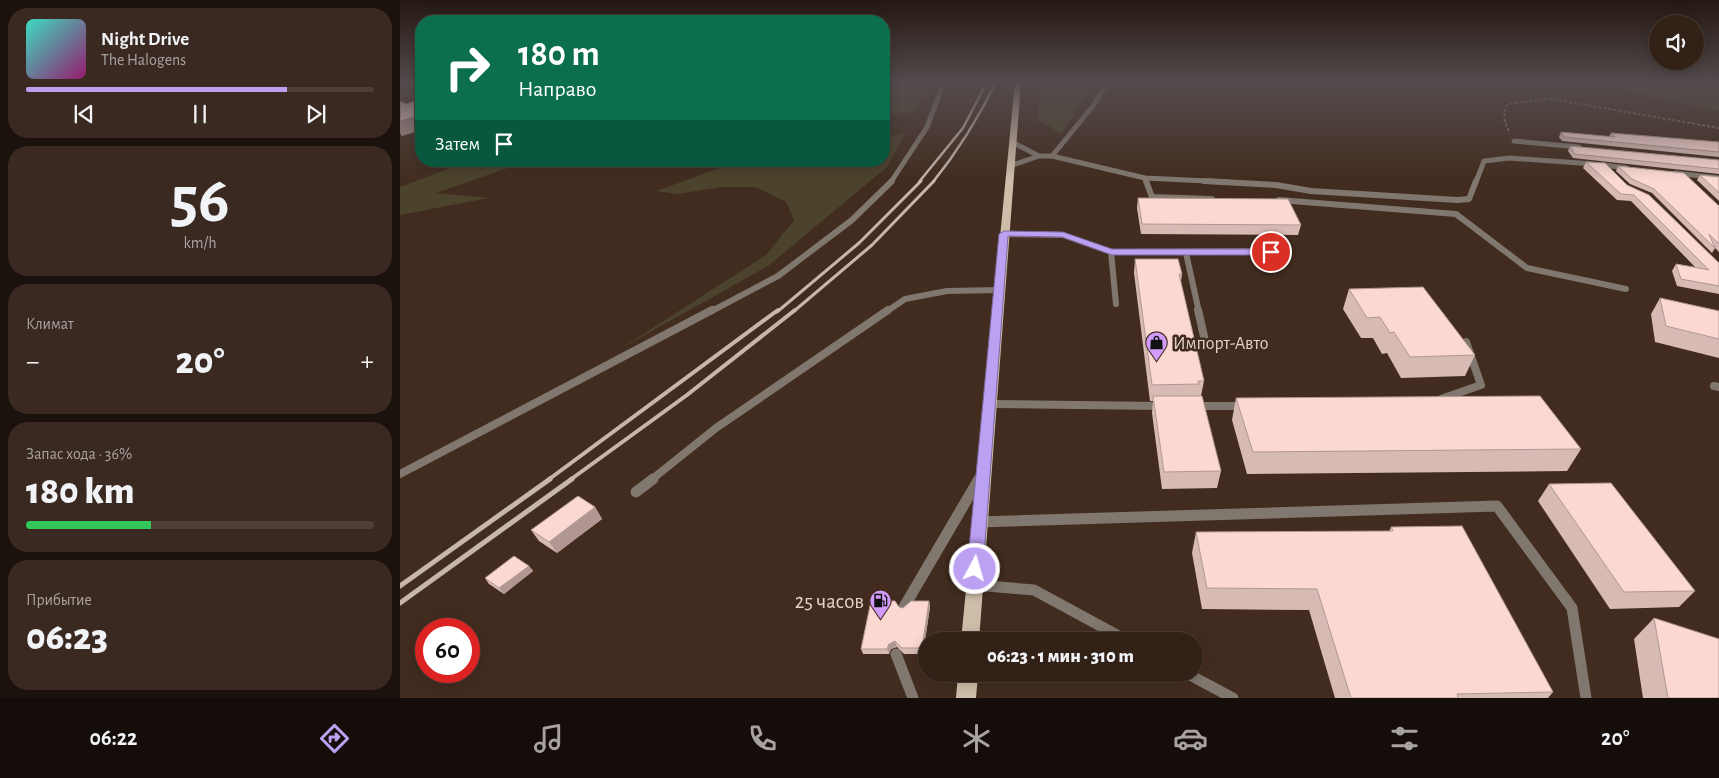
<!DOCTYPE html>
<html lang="ru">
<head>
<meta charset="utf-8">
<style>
	body { margin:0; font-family:"Alegreya Sans",sans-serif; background:#3a2920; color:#f1f3f6; height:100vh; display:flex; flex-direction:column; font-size:19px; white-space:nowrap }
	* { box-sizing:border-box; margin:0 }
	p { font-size:16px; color:#a8a3a1 }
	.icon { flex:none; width:28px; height:28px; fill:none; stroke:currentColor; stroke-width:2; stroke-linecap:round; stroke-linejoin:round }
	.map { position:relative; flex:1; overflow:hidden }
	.drawer { display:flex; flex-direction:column; gap:8px; padding:8px; background:#1c120d; width:400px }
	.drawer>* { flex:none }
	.guide { position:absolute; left:15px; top:15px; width:475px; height:152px; border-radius:20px; box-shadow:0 2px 12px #0003,0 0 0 1px #4d3e36; background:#0b6e4f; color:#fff; overflow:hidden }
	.buttons { position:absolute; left:1249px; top:15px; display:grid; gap:10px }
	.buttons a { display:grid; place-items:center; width:55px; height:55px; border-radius:50%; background:#322117; box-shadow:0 2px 12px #0003,0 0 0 1px #4d3e36; font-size:25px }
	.speed { position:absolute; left:15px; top:618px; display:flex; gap:10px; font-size:25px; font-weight:700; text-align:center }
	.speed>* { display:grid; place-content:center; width:65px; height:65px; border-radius:50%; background:#322117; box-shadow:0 2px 12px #0003,0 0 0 1px #4d3e36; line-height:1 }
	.speed .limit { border:8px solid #d22; background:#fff; color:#111 }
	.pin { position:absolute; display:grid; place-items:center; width:42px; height:42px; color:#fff; margin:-21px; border:2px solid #fff; border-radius:50%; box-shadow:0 1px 5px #0007 }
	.me { position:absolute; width:55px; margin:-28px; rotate:6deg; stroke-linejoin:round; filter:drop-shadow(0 0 4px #0008) }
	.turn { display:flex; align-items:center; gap:18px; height:105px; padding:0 20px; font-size:22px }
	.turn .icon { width:65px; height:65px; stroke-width:2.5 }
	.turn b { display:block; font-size:35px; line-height:42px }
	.then { display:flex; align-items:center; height:48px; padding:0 20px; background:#0003; gap:10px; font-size:19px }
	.big { font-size:38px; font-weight:800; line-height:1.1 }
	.drawer .card { flex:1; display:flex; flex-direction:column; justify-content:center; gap:8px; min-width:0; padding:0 18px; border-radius:20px; background:#3a2920 }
	.drawer .dial { align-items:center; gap:0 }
	.dial b { font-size:65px; line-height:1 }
	.song { display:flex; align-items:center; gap:15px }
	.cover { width:60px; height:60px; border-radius:8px; background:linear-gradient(135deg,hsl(170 70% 55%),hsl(320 70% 35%)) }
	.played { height:5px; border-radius:2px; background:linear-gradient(90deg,#bca0f2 75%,#4d3e36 75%) }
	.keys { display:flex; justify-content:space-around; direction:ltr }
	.heat { display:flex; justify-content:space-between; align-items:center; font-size:28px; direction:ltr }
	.charge { height:8px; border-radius:4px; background:linear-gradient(90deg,#34c759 36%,#4d3e36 0) }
	.trip { position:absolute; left:518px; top:632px; width:285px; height:50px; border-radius:25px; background:#322117; box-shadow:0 2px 12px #0003,0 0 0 1px #4d3e36; font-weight:800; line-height:50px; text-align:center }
	.menu { display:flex; height:80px; justify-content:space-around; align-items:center; background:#140d09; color:#a8a3a1 }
	.menu .icon { width:35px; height:35px }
	.menu .current { color:#bca0f2 }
	.menu b { font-size:22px; color:#f1f3f6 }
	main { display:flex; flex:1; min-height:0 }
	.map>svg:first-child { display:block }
	.green { fill:#4b432b }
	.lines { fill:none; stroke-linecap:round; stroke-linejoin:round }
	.path { stroke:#816e63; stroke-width:2; stroke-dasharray:3 2; stroke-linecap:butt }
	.service-far3 { stroke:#80786e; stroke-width:5 }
	.service-far2 { stroke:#80786e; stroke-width:6 }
	.service-far1 { stroke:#80786e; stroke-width:8 }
	.service { stroke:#80786e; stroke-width:11 }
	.primary { fill:#cebda9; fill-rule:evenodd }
	.rail-far3 { stroke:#c6b6ad; stroke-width:2.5 }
	.rail-far2 { stroke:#c6b6ad; stroke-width:3 }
	.rail-far1 { stroke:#c6b6ad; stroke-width:4 }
	.rail { stroke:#c6b6ad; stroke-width:5 }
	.wall { fill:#d8bab5 }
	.shaded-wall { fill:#b09793 }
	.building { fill:#fbd8d2; stroke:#b09793 }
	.route { fill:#bca0f2; stroke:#7a689d }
	.labels { text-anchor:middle; stroke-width:5; stroke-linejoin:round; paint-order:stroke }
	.poi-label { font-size:18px; fill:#e1d2ca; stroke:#422c1f; text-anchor:start }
	.near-poi-label { font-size:21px; fill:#e1d2ca; stroke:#422c1f; text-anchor:end }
</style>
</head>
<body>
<main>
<section class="drawer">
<div class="card">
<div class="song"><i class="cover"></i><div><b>Night Drive</b><p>The Halogens</p></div></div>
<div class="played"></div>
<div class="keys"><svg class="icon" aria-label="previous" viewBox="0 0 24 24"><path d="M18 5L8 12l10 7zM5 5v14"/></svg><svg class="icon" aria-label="pause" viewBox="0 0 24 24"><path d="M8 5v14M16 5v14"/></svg><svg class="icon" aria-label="next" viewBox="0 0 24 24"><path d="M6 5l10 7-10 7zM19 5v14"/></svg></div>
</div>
<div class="card dial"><b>56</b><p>km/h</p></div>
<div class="card"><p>Климат</p>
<div class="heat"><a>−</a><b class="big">20°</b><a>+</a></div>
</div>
<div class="card"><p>Запас хода · 36%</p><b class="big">180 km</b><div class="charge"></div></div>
<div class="card"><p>Прибытие</p><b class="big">06:23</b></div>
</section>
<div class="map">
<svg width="1319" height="698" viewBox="0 0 1319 698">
	<rect width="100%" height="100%" fill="#422c1f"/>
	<!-- green -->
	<path class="green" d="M 484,82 L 532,82 L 514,112 L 484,115 Z
		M 641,82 L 693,82 L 662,134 L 637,119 Z
		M 1199,82 L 1319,82 L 1319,111 L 1236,93 Z
		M 505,134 L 487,167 L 368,266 L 220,349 L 366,255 L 394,220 L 386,202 L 356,187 L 321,187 L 278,194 L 256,191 L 323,167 L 384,161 L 484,161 L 484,138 Z
		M 69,161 L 128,161 L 36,193 L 89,198 L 0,215 L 0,187 Z"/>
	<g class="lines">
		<!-- path -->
		<path class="path" d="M 1109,131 C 1104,122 1102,113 1108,104 L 1152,99 L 1319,128"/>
		<!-- service-far3 -->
		<path class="service-far3" d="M 1114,141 L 1179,147
			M 612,142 L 639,156
			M 652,156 L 693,106 L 708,82
			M 1204,165 L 1227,168
			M 610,166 L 639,156 L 652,156 L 745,178 L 828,182
			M 1275,173 L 1319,178
			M 745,178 L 747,182
			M 491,182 L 527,127 L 544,82
			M 1076,182 L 1084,161 L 1109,158 L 1194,164"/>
		<!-- service-far2 -->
		<path class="service-far2" d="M 746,181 L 752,197 L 812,199
			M 804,181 L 876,185 L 911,191 L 1057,200 L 1069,199 L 1076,181
			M 879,200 L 1056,214 L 1127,268 L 1226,289
			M 603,234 L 663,235 L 711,252 L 888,251
			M 711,252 L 716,304
			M 786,253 L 799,312
			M 310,312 L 378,276 L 452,220 L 492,181
			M 486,312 L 505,299 L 547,291 L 600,290"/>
		<!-- service-far1 -->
		<path class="service-far1" d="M 798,310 L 805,341
			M 1314,386 L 1319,387
			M 1041,399 L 1081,385 L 1066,342
			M 589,404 L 760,406
			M 794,406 L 843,406
			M 0,474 L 312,310
			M 251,480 L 316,428 L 488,310
			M 579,480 L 581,476"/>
		<!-- service -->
		<path class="service" d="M 236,492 L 253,479
			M 579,522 L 1097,506 L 1172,608 L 1186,698
			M 575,585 L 634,590 L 728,641
			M 504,607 L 579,479
			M 496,654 L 513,698
			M 788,674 L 833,698"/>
		<!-- primary -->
		<path class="primary" d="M 615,82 L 621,82 L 579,641 L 561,641 Z
			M 558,674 L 578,674 L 576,698 L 556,698 Z"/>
		<!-- rail-far3 -->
		<path class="rail-far3" d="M 519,182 L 563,128 L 587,82
			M 533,182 C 558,151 578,119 596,82"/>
		<!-- rail-far2 -->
		<path class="rail-far2" d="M 377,312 L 459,243 L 521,181
			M 393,312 L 472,245 L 534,181"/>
		<!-- rail-far1 -->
		<path class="rail-far1" d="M 148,480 L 378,310
			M 170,480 L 287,395 L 395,310"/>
		<!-- rail -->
		<path class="rail" d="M 0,586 L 150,479
			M 0,603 L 172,479"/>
	</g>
	<!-- wall -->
	<path class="wall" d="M 1161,132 L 1209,137 L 1211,133 L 1319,142 L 1319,157 L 1162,141 L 1159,137 Z
		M 1170,146 L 1319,160 L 1319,174 L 1173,158 L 1168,151 Z
		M 1186,162 L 1227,185 L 1319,263 L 1319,294 L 1277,286 L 1272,271 L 1276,264 L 1295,267 L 1231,201 L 1217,200 L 1183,168 Z
		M 1218,166 L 1319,206 L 1319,252 L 1315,248 L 1312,253 L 1252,193 L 1230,184 L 1216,171 Z
		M 1300,175 L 1319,177 L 1319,201 L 1297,180 Z
		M 738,198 L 901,225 L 898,235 L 741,234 L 737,208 Z
		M 735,259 L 782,274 L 781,282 L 804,381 L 801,396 L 821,471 L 817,488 L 762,489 L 752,413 L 753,401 L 750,401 L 734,273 Z
		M 949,289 L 1075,355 L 1065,376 L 1001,378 L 987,353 L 982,354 L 973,338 L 961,338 L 943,309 Z
		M 1260,298 L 1319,311 L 1319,358 L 1255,342 L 1251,314 Z
		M 836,398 L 1181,449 L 1167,471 L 847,474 L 832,420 Z
		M 1149,484 L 1295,591 L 1279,607 L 1210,609 L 1138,501 Z
		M 195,507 L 202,519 L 157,553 L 139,541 L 131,530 Z
		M 991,527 L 1153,692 L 1148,698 L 935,698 L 909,610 L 802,609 L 792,553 L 796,532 L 989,532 Z
		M 129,566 L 133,571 L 104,594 L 89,584 L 85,578 Z
		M 529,601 L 530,607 L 523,654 L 504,654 L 497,647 L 491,649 L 489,654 L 463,654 L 461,649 L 499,607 L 503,608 Z
		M 1254,618 L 1319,698 L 1243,698 L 1234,639 Z"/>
	<!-- shaded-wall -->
	<path class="shaded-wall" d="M 21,115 L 21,130 L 2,136 L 0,133 L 0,121 Z
		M 195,507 L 202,519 L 157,553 L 149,542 Z
		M 129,566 L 133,571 L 104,594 L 99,588 Z
		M 529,601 L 530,607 L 523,654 L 522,648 Z
		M 495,641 L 497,647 L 491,649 L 489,654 L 487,649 L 489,644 Z"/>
	<!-- building -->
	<path class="building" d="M 21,99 L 21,115 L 0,121 L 0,101 L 6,104 Z
		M 1161,132 L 1215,137 L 1211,133 L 1319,142 L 1319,152 L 1164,137 Z
		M 1170,146 L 1319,160 L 1319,169 L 1175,154 Z
		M 1186,162 L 1205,163 L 1227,185 L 1249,195 L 1319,263 L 1319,286 L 1281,279 L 1276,264 L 1309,270 L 1234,195 L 1221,194 Z
		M 1218,166 L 1284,173 L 1319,206 L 1319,244 L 1309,234 L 1315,248 L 1254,189 L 1232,179 Z
		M 1300,175 L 1319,177 L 1319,193 Z
		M 738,198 L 888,199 L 901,225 L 742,224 Z
		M 735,259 L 778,259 L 782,274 L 779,274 L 804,381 L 798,381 L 799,384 L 752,385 Z
		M 1023,287 L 1075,355 L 1010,357 L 994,332 L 990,333 L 980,317 L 967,318 L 949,289 Z
		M 1260,298 L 1319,311 L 1319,339 L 1266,326 Z
		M 753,396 L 802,396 L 821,471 L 764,472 Z
		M 1140,396 L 1181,449 L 853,452 L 836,398 Z
		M 1211,483 L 1295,591 L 1224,592 L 1149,484 Z
		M 178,496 L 195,507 L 149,542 L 131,530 Z
		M 1062,526 L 1153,692 L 1057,694 L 1058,698 L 951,698 L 917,589 L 807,588 L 796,532 L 993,531 L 991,527 Z
		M 114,556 L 129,566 L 99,588 L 85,578 Z
		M 471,601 L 495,601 L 499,607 L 503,608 L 511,601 L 529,601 L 522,648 L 502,648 L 495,641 L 489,644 L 487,649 L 461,649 Z
		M 1254,618 L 1319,639 L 1319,698 L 1268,698 Z"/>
	<!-- sky -->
	<linearGradient id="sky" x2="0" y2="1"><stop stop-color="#241811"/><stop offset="0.46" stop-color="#544b4d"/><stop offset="1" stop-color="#544b4d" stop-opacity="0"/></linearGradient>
	<rect width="1319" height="180" fill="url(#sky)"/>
	<!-- route -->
	<path class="route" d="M 604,231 L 663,232 L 712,249 L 871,249 L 876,252 L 871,255 L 712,255 L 662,237 L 608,236 L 583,569 L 580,574 L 575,576 L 569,574 L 567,569 L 599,234 Z"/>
	<!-- icons -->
	<defs>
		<symbol id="shop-pin" viewBox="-11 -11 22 30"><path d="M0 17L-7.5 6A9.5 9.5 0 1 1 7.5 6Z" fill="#d39cfc" stroke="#422c1f"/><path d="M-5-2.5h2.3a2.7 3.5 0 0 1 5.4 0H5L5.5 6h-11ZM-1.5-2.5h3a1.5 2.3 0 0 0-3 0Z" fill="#111"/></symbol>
		<symbol id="fuel-pin" viewBox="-11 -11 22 30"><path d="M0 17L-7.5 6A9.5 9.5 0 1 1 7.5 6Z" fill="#d39cfc" stroke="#422c1f"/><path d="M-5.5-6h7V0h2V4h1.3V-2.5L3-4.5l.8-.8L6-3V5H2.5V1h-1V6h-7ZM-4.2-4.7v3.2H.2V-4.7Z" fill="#111"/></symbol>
	</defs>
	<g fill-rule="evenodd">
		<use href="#shop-pin" x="744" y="330" width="25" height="34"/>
		<use href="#fuel-pin" x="468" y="588" width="25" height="34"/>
	</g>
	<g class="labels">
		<!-- poi labels -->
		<g class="poi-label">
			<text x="773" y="349">Импорт-Авто</text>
		</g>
		<!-- near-poi labels -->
		<g class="near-poi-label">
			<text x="464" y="608">25 часов</text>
		</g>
	</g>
</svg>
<div class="buttons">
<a><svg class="icon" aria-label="sound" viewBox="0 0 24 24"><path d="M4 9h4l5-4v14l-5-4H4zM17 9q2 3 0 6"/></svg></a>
</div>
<div class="speed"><div class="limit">60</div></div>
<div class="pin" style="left:871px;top:252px;background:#d93025"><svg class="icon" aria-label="arrive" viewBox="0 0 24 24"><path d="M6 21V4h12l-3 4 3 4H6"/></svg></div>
<svg class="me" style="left:575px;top:569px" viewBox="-20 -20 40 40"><circle r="17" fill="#bca0f2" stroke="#fff" stroke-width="3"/><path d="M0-11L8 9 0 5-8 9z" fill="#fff"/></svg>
<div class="trip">06:23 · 1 мин · 310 m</div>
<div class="guide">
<div class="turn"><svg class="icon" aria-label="right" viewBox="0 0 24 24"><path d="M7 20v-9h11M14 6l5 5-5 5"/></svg><div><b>180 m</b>Направо</div></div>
<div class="then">Затем<svg class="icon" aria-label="arrive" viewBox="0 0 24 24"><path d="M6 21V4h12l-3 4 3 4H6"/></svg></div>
</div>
</div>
</main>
<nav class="menu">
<b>06:22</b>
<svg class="icon current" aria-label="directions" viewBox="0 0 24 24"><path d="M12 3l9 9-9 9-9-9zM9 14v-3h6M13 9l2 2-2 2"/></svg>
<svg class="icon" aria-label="music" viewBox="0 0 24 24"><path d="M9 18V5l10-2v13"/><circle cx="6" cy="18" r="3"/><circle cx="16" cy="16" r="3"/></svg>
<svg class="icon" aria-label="phone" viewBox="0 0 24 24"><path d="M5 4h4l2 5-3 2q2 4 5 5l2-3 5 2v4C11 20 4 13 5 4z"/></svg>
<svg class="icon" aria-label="climate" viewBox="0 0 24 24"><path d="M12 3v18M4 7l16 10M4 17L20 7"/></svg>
<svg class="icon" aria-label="car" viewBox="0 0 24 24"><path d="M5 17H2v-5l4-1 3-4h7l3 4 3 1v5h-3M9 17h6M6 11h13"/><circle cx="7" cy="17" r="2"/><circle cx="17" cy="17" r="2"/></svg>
<svg class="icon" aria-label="filters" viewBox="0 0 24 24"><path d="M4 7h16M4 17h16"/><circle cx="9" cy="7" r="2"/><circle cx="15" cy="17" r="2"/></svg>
<b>20°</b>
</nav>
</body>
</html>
